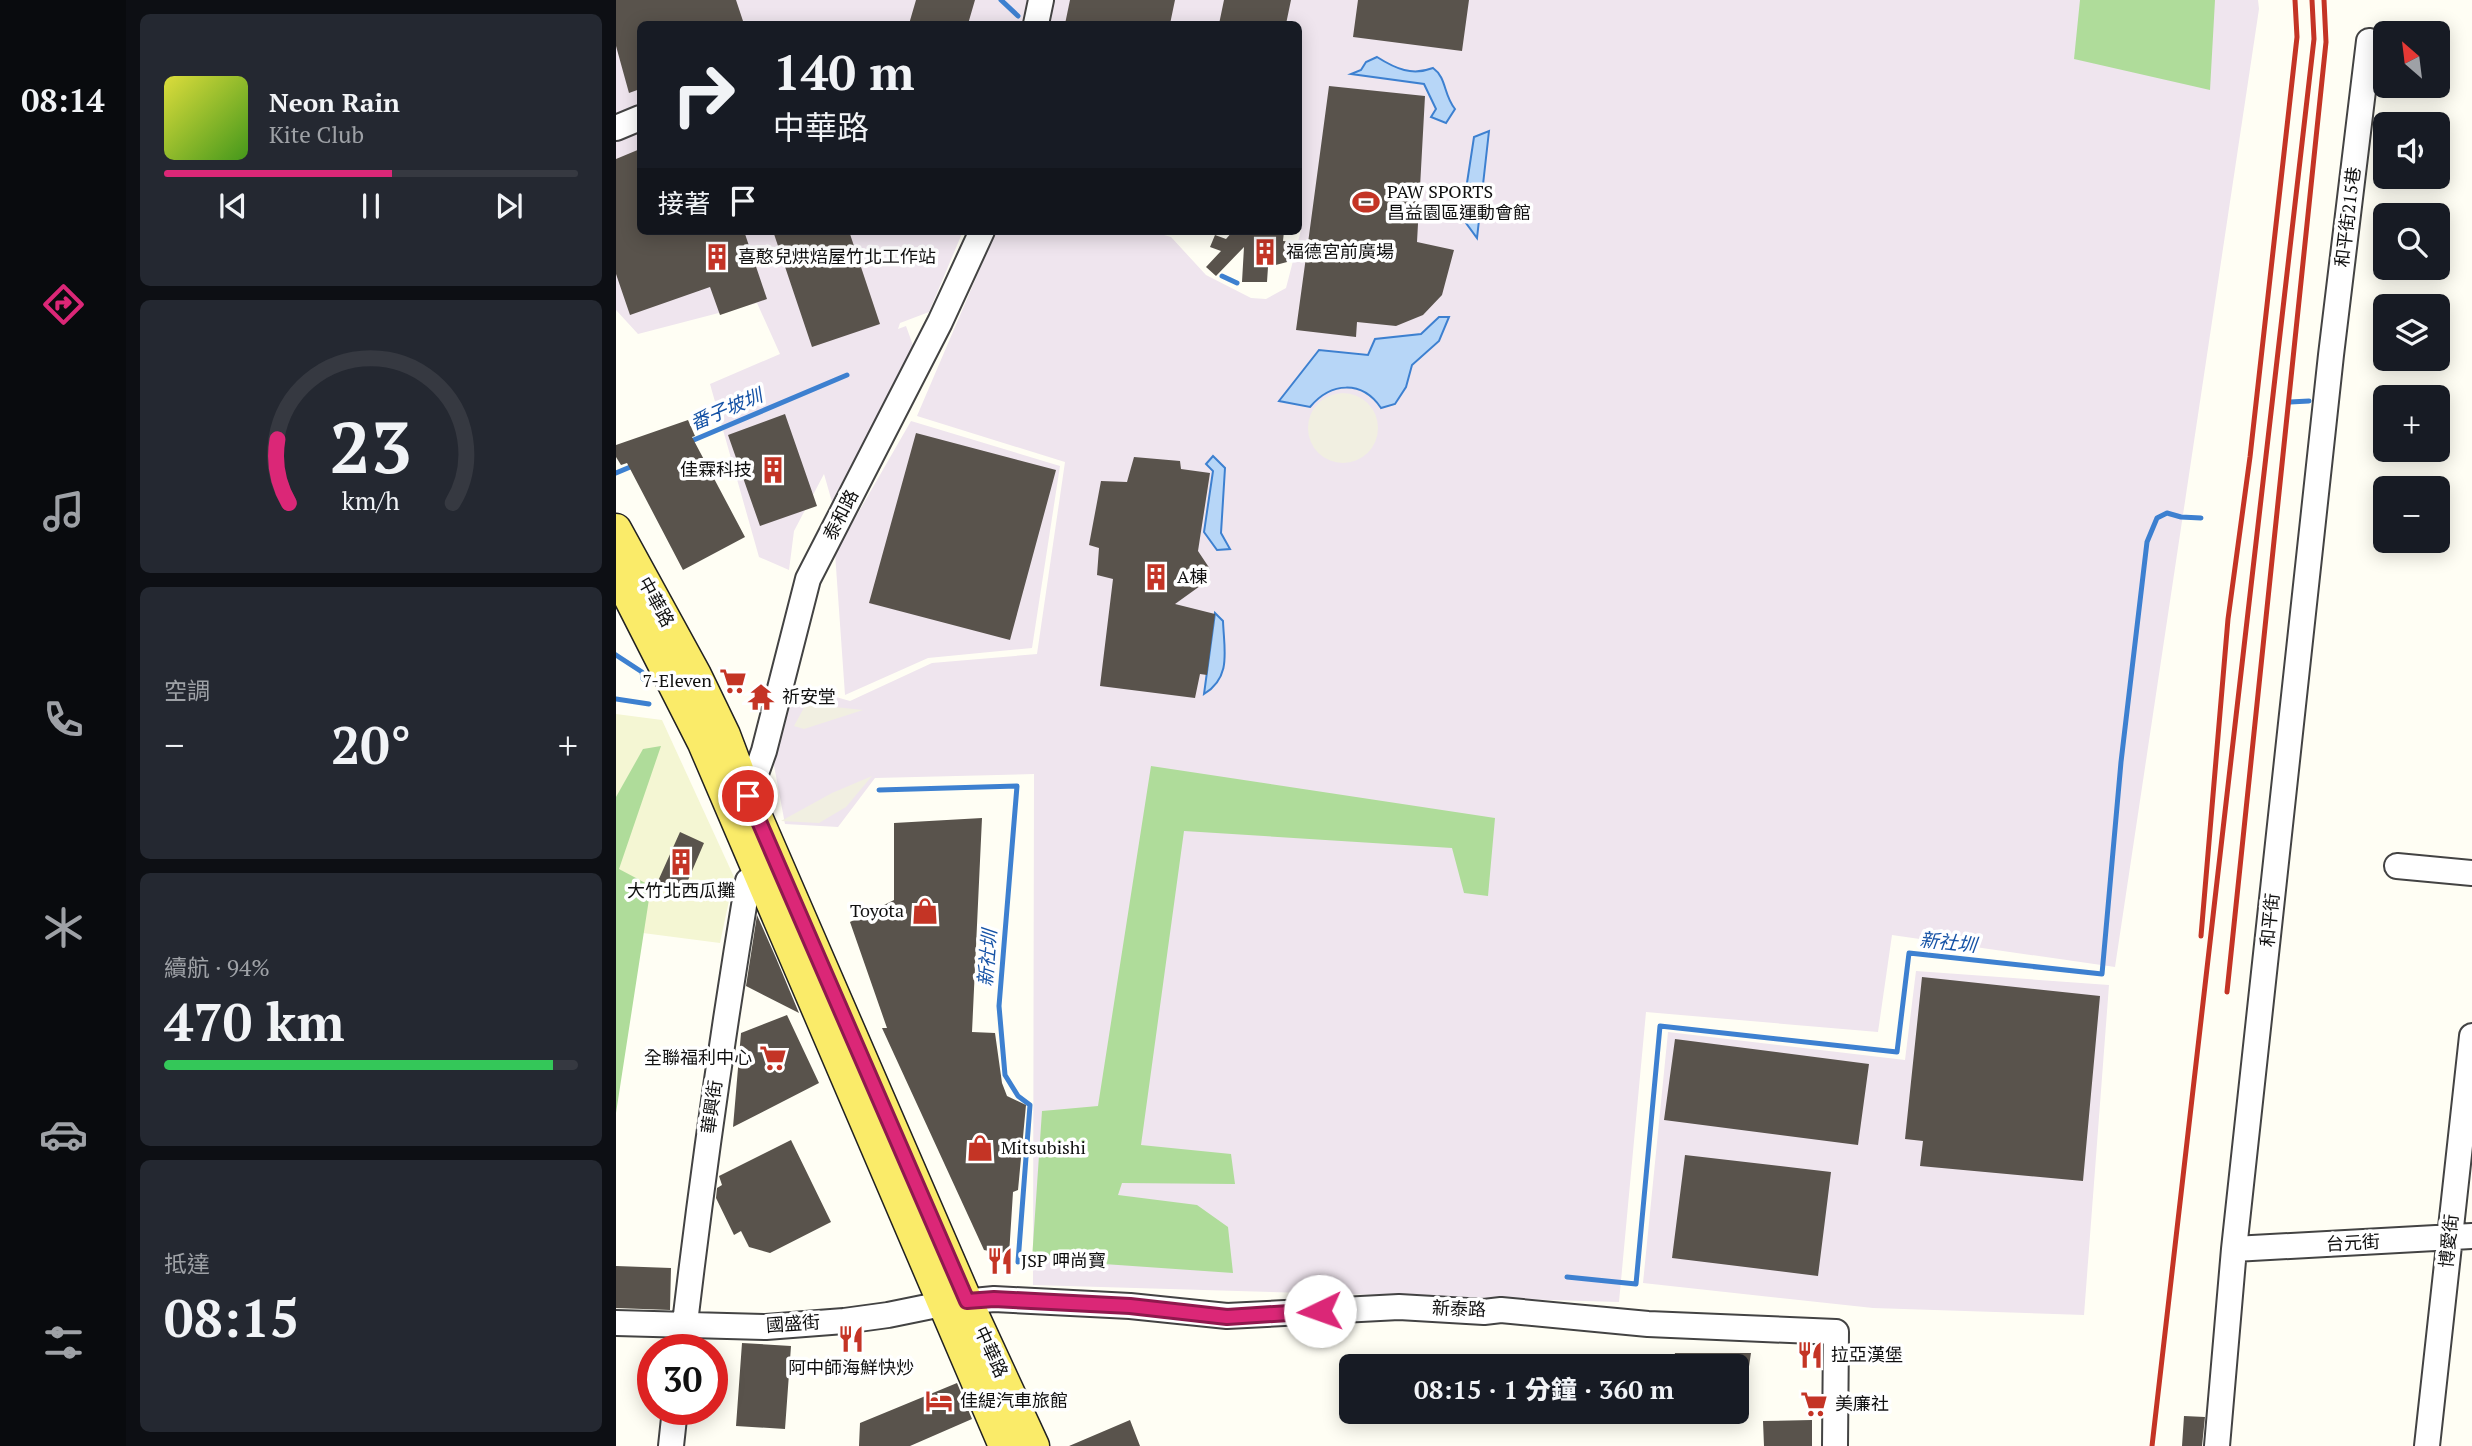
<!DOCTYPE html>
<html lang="zh-TW">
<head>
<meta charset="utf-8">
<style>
	body { margin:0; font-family:"PT Serif","Noto Sans TC",serif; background:#242831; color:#f1f3f6; height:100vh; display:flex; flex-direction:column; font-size:26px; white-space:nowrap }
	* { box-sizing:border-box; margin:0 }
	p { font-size:23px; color:#9ea1a6 }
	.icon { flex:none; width:38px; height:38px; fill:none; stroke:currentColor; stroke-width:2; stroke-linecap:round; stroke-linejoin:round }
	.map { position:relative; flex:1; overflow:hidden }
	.side { display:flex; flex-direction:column; gap:14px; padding:14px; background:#0d0f14; width:490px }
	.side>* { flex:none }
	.guide { position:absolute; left:21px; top:21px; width:665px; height:214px; border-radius:10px; box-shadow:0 4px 18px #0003; background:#171b24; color:#f1f3f6; overflow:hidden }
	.needle { width:46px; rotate:332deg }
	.tools { position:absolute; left:1757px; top:21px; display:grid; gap:14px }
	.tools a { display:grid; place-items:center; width:77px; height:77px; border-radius:10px; background:#171b24; box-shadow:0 4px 18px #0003; font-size:35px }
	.speed { position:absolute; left:21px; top:1334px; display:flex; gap:14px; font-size:35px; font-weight:700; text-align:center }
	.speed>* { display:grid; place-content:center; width:91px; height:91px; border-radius:50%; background:#171b24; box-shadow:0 4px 18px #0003; line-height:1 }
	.speed .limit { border:10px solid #d22; background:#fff; color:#111 }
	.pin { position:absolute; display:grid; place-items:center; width:60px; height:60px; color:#fff; margin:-30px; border:4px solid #fff; border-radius:50%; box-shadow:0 2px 7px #0007 }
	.me { position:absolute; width:77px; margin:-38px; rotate:267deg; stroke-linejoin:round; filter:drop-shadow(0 0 5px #0008) }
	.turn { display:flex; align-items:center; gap:24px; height:147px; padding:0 21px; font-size:32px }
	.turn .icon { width:91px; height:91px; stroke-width:2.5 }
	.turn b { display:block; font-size:49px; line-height:60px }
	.then { display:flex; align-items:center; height:66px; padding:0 21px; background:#0003; gap:14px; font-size:26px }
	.big { font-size:52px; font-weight:800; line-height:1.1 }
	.side .tile { flex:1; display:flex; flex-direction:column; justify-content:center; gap:10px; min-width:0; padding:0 24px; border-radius:10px; background:#242831 }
	.side .dial { align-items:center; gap:0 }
	.dial svg { height:182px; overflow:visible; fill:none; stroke:#363941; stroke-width:7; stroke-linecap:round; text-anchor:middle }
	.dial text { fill:#f1f3f6; stroke:none }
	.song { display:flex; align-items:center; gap:21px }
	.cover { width:84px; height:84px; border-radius:10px; background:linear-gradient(135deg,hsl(60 70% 55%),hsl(100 70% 35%)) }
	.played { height:7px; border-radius:4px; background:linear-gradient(90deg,#db2777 55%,#363941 55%) }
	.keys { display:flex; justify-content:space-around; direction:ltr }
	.heat { display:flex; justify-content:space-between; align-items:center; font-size:38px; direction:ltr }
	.charge { height:10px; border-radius:5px; background:linear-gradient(90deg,#34c759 94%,#363941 0) }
	.trip { position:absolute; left:723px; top:1354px; width:410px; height:70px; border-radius:10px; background:#171b24; box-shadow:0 4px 18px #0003; font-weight:800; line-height:70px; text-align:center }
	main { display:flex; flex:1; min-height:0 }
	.tab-bar { display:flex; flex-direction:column; width:126px; justify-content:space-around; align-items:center; background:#090b0e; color:#9ea1a6 }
	.tab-bar .icon { width:49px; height:49px }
	.tab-bar .active { color:#db2777 }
	.tab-bar b { font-size:32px; color:#f1f3f6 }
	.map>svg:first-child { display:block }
	.industrial { fill:#efe5ee }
	.farmland { fill:#f4f6d3 }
	.forest { fill:#afdc9a }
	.plaza { fill:#f1efe1 }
	.water { fill:#b7d6f7; stroke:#3d80d0; stroke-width:2 }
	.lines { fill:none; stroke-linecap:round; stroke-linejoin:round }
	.stream { stroke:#3d80d0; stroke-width:5 }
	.building { fill:#59534c }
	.minor-casing { stroke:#434343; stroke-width:28 }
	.major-casing { stroke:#212121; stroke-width:33 }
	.minor { stroke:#fff; stroke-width:24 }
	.major { stroke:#faeb69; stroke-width:30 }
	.rail { stroke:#c43425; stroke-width:5 }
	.route-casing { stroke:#8e194d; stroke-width:18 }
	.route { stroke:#db2777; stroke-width:12 }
	.labels { text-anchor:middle; stroke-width:7; stroke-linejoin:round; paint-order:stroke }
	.poi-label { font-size:18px; fill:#101010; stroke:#fff; text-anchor:start }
	.street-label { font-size:18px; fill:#101010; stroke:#fff }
	.water-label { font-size:19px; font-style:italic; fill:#1653a6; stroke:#fff }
</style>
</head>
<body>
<main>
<nav class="tab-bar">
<b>08:14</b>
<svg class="icon active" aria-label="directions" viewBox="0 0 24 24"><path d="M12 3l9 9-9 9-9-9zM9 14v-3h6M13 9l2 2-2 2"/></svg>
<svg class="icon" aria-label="music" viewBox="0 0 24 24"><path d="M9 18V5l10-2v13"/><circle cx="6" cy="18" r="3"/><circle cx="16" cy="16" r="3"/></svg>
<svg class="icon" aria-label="phone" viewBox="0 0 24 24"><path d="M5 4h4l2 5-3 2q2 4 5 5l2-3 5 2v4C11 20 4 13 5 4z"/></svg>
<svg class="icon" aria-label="climate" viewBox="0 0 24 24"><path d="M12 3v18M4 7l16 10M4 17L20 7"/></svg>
<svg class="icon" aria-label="car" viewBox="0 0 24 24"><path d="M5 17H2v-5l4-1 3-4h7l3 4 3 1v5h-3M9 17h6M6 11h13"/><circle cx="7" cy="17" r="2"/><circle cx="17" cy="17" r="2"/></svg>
<svg class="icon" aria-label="filters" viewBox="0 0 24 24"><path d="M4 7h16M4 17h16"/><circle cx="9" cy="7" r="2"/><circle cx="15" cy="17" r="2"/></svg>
</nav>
<section class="side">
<div class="tile">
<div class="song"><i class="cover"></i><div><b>Neon Rain</b><p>Kite Club</p></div></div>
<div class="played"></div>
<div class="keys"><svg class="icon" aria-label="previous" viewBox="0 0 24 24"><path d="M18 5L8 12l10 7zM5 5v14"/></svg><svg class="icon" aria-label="pause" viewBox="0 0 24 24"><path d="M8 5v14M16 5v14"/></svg><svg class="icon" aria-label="next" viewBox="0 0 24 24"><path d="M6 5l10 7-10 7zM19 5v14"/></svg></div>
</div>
<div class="tile dial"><svg viewBox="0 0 100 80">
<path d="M14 69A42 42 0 1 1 86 69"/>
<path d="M14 69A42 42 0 0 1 9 41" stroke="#db2777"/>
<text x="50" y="56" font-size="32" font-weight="700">23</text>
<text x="50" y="72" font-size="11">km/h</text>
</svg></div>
<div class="tile"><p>空調</p>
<div class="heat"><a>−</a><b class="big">20°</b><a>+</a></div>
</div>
<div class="tile"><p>續航 · 94%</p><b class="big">470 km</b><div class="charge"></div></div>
<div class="tile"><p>抵達</p><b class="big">08:15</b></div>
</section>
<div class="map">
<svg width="1856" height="1446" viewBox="0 0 1856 1446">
	<rect width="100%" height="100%" fill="#fffef4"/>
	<!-- industrial -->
	<path class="industrial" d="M 0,0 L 1642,0 L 1643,9 L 1499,967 L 1276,935 L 1262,1032 L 1030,1012 L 1003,1302 L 417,1285 L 418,774 L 259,778 L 222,827 L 169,824 L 156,755 L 174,684 L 234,701 L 316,663 L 421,654 L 449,462 L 301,416 L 380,231 L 534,231 L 555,237 L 590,275 L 635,298 L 650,299 L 670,288 L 685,230 L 682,230 L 682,24 L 24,24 L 24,231 L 347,231 L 313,312 L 284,323 L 282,329 L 290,326 L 298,348 L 218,509 L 208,474 L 178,531 L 173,570 L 143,557 L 94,384 L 164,354 L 141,303 L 22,334 L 0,310 Z
		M 295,421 L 444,466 L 416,648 L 312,658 L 229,695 L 219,553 Z
		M 1300,971 L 1493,985 L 1468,1315 L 1257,1308 L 1027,1283 L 1052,1032 L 1289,1060 Z"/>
	<!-- farmland -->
	<path class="farmland" d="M 0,714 L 46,720 L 118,877 L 104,943 L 19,932 L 0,1098 Z"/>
	<!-- forest -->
	<path class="forest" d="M 1464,0 L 1599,0 L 1594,90 L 1458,59 Z
		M 45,746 L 3,869 L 35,886 L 0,1113 L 0,797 L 27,749 Z
		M 535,766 L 879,818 L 872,896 L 848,893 L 836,848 L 568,831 L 525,1145 L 615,1154 L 619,1184 L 506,1183 L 502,1195 L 581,1205 L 612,1227 L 617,1273 L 416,1259 L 426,1111 L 482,1106 Z"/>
	<!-- plaza -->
	<path class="plaza" d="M692 428a35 35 0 1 1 70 0a35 35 0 1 1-70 0Z
		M 190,704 L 247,710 L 188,729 L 178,726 Z
		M 256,776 L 230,807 L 203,823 L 165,821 L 216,793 Z"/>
	<!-- water -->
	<path class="water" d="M 761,57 C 780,69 796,76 817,68 C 831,78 827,94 839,109 L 830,123 L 815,117 L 820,109 L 808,84 L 735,74 L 745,70 L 750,62 Z
		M 873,131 L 861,238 L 850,223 L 847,209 L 858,137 Z
		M 823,317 L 833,317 L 823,341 L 796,365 L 790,387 L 779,404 L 765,408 C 746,380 715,382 694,407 L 663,401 L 703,350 L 752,355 L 759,339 L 805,334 Z
		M 597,456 L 609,468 L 605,533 L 614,549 L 601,550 L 588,532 L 597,471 L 590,464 Z
		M 599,613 L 607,621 C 608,650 616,677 588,694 Z"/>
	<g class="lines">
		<!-- stream -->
		<path class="stream" d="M 385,0 L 402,16
			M 606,276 L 621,283
			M 1674,402 L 1693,401
			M 73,442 L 231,375
			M 0,473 L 19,465
			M 0,655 L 26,672 L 27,679
			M 0,699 L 33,704
			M 263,790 L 401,786 L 383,1006 L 389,1075 L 402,1096 L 414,1105 L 402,1262
			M 951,1277 L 1020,1284 L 1044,1026 L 1281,1052 L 1293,953 L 1486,974 L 1505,762 L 1531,542 L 1541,518 L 1551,513 L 1565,517 L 1585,518"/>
	</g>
	<!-- building -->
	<path class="building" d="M 0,0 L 120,0 L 128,24 L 24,24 L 24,89 L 13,93 L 0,46 Z
		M 300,0 L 359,0 L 352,24 L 293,24 Z
		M 454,0 L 559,0 L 554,24 L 449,24 Z
		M 608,0 L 675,0 L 670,24 L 603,24 Z
		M 742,0 L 853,0 L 846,51 L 737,37 Z
		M 713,86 L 809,96 L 801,242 L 838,250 L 826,295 L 807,315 L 780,326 L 741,322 L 740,337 L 680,330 L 690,257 L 652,267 L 651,282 L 626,282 L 628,247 L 600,276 L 590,267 L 605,251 L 594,247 L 599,235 L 610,239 L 617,231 L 668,231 L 667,241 L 692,243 Z
		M 24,149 L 24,231 L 128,231 L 151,299 L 104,315 L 94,287 L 14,315 L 0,274 L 0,159 Z
		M 157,231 L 233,231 L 264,324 L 196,347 Z
		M 169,414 L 201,506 L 144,526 L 112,435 Z
		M 72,420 L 79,436 L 76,437 L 129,537 L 67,570 L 11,463 L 5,465 L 0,457 L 0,445 Z
		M 300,433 L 440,470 L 394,640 L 253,603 Z
		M 518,457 L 564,461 L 565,469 L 594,473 L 582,551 L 594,569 L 591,581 L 559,604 L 599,614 L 591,675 L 584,674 L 579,698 L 484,686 L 497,579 L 481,575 L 483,548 L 473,545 L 485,481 L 511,482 Z
		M 366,818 L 356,1032 L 379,1033 L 386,1083 L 391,1096 L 410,1105 L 402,1190 L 397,1192 L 393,1255 L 368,1250 L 266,1028 L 271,1028 L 234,922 L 278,900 L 278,823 Z
		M 64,832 L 88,843 L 67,892 L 42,881 Z
		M 141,915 L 160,958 L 183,1013 L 130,986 Z
		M 1306,977 L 1484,996 L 1467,1181 L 1304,1166 L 1307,1141 L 1289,1139 Z
		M 171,1015 L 203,1083 L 117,1127 L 125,1033 Z
		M 1059,1039 L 1253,1064 L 1242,1145 L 1048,1120 Z
		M 175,1140 L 215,1222 L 154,1253 L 133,1247 L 125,1231 L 118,1235 L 100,1198 L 101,1188 L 106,1185 L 103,1176 Z
		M 1069,1155 L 1215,1172 L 1202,1276 L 1056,1258 Z
		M 0,1266 L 55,1268 L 54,1310 L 0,1308 Z
		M 126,1343 L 175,1346 L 169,1429 L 120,1426 Z
		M 1059,1353 L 1135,1353 L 1128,1400 L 1120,1400 L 1120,1367 L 1056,1367 Z
		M 341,1383 L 356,1419 L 294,1446 L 243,1446 L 244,1423 Z
		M 1568,1416 L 1589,1417 L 1586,1446 L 1566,1446 Z
		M 514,1420 L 524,1446 L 453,1446 Z
		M 1196,1420 L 1196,1446 L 1148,1446 L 1147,1421 Z"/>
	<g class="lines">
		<defs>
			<path id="minor" d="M 420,24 L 425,0
				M 0,128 L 24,118
				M 124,800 L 132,796 L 148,751 L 192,579 L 324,322 L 366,231
				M 1781,866 L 1856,873
				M 1618,1249 L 1856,1236
				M 0,1323 L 150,1327 L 228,1321 L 272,1315 L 326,1304 L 378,1299 L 514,1306 L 611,1316 L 783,1307 L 868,1312 L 885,1310 L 1032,1324 L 1220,1332 L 1219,1446
				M 66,1349 C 84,1192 106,1037 132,881 L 145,874
				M 55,1446 L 59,1409
				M 1601,1446 L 1618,1249 L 1715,355 L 1753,41
				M 1811,1446 L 1856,1036"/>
			<path id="major" d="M 0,529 L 80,675 L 109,735 L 132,796 L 351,1301 L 418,1446
				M 0,572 L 87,743 L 388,1446"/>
		</defs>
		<!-- minor casing -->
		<use href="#minor" class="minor-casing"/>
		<!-- major casing -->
		<use href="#major" class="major-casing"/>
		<!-- minor -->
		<use href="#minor" class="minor"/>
		<!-- major -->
		<use href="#major" class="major"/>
		<!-- rail -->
		<path class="rail" d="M 1585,936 L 1612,619 L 1634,457 L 1681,37 L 1679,0
			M 1611,992 L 1710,42 L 1708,0
			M 1536,1446 L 1698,39 L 1696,0"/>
	</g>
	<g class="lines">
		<defs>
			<path id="route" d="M 132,796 L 351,1301 L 378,1299 L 514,1306 L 611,1317 L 704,1311"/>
		</defs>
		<!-- route casing -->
		<use href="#route" class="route-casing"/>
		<!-- route -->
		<use href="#route" class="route"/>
	</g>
	<!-- icons -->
	<defs>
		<symbol id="stadium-bare" viewBox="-9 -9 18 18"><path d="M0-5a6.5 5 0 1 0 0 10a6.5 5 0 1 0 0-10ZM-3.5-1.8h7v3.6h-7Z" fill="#c43425" stroke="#fff" stroke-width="2.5" paint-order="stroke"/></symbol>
		<symbol id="building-bare" viewBox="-9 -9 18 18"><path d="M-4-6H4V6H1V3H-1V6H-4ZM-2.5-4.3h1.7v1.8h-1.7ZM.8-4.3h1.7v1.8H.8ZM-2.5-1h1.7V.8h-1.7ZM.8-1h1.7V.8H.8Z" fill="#c43425" stroke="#fff" stroke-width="2.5" paint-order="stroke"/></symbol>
		<symbol id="supermarket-bare" viewBox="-9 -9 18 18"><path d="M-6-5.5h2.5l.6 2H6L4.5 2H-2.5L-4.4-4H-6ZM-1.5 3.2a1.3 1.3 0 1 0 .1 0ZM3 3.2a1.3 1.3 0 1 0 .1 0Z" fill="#c43425" stroke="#fff" stroke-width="2.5" paint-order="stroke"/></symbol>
		<symbol id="temple-bare" viewBox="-9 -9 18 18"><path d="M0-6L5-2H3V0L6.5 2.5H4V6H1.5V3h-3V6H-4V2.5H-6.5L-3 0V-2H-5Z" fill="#c43425" stroke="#fff" stroke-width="2.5" paint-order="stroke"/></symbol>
		<symbol id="shop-bare" viewBox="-9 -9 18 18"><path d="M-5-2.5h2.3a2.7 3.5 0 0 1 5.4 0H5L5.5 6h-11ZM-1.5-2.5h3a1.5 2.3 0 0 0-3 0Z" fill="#c43425" stroke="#fff" stroke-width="2.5" paint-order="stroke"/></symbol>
		<symbol id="restaurant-bare" viewBox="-9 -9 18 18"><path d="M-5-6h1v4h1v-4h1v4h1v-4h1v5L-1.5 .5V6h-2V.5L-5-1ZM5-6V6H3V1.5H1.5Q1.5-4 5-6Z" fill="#c43425" stroke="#fff" stroke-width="2.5" paint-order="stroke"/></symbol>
		<symbol id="hotel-bare" viewBox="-9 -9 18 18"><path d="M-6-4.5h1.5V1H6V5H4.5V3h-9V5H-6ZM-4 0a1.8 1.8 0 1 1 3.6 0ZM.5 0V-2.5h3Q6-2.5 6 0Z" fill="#c43425" stroke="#fff" stroke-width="2.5" paint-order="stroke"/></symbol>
	</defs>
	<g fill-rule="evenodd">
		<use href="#stadium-bare" x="731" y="183" width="38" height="38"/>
		<use href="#building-bare" x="630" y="233" width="38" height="38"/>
		<use href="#building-bare" x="82" y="238" width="38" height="38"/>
		<use href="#building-bare" x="138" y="451" width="38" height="38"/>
		<use href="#building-bare" x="521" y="558" width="38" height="38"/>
		<use href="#supermarket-bare" x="98" y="662" width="38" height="38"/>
		<use href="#temple-bare" x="126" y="678" width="38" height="38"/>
		<use href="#building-bare" x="46" y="843" width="38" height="38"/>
		<use href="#shop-bare" x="290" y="892" width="38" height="38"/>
		<use href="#supermarket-bare" x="138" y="1039" width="38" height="38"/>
		<use href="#shop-bare" x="345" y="1129" width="38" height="38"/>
		<use href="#restaurant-bare" x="365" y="1242" width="38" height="38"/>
		<use href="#restaurant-bare" x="216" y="1320" width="38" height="38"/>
		<use href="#restaurant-bare" x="1175" y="1336" width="38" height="38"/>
		<use href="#hotel-bare" x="304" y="1382" width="38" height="38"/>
		<use href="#supermarket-bare" x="1179" y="1385" width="38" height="38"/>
	</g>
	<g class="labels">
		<!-- poi labels -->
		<g class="poi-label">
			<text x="771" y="198">PAW SPORTS<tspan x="771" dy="21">昌益園區運動會館</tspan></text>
			<text x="670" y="258">福德宮前廣場</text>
			<text x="122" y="263">喜憨兒烘焙屋竹北工作站</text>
			<text x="136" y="476" text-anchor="end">佳霖科技</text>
			<text x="561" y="583">A棟</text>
			<text x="96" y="687" text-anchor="end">7-Eleven</text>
			<text x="166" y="703">祈安堂</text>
			<text x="65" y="897" text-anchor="middle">大竹北西瓜攤</text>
			<text x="288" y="917" text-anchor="end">Toyota</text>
			<text x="136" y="1064" text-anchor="end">全聯福利中心</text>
			<text x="385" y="1154">Mitsubishi</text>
			<text x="405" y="1267">JSP 呷尚寶</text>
			<text x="1215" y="1361">拉亞漢堡</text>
			<text x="235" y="1374" text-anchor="middle">阿中師海鮮快炒</text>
			<text x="344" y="1407">佳緹汽車旅館</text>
			<text x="1219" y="1410">美廉社</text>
		</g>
		<!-- street labels -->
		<g class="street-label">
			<text transform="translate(1732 217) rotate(-83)" y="6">和平街215巷</text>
			<text transform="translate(225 515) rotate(-63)" y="6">泰和路</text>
			<text transform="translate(40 602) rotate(61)" y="6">中華路</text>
			<text transform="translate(1654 920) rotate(-84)" y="6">和平街</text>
			<text transform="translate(96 1107) rotate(-82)" y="6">華興街</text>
			<text transform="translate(1833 1241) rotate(-84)" y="6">博愛街</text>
			<text transform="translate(1737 1243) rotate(-3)" y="6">台元街</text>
			<text transform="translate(843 1309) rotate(2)" y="6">新泰路</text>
			<text transform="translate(177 1324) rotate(-4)" y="6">國盛街</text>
			<text transform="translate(375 1352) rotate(65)" y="6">中華路</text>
		</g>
		<!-- water labels -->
		<g class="water-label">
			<text transform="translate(110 409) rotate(-23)" y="7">番子坡圳</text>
			<text transform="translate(1332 942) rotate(6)" y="7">新社圳</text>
			<text transform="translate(371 958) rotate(-85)" y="7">新社圳</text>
		</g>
	</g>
</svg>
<div class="tools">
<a><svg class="needle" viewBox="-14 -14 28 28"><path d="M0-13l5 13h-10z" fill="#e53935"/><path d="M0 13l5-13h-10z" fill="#9ea1a6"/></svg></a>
<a><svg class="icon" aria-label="sound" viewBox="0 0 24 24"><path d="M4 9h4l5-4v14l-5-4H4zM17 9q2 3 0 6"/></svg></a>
<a><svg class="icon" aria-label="search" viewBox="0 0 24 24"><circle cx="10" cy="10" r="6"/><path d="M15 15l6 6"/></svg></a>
<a><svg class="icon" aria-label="layers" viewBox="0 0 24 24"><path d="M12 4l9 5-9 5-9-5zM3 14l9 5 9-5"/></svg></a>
<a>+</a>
<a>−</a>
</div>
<div class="speed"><div class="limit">30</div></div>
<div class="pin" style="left:132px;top:796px;background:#d93025"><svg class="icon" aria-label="arrive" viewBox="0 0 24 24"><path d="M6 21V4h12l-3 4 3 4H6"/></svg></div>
<svg class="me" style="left:704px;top:1311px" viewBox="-20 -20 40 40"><circle r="19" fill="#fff"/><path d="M0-13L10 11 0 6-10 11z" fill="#db2777"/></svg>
<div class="trip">08:15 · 1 分鐘 · 360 m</div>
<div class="guide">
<div class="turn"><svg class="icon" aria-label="right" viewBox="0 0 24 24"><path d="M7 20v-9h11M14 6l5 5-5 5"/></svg><div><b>140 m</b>中華路</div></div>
<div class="then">接著<svg class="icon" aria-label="arrive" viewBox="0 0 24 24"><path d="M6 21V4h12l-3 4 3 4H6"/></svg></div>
</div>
</div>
</main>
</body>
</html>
